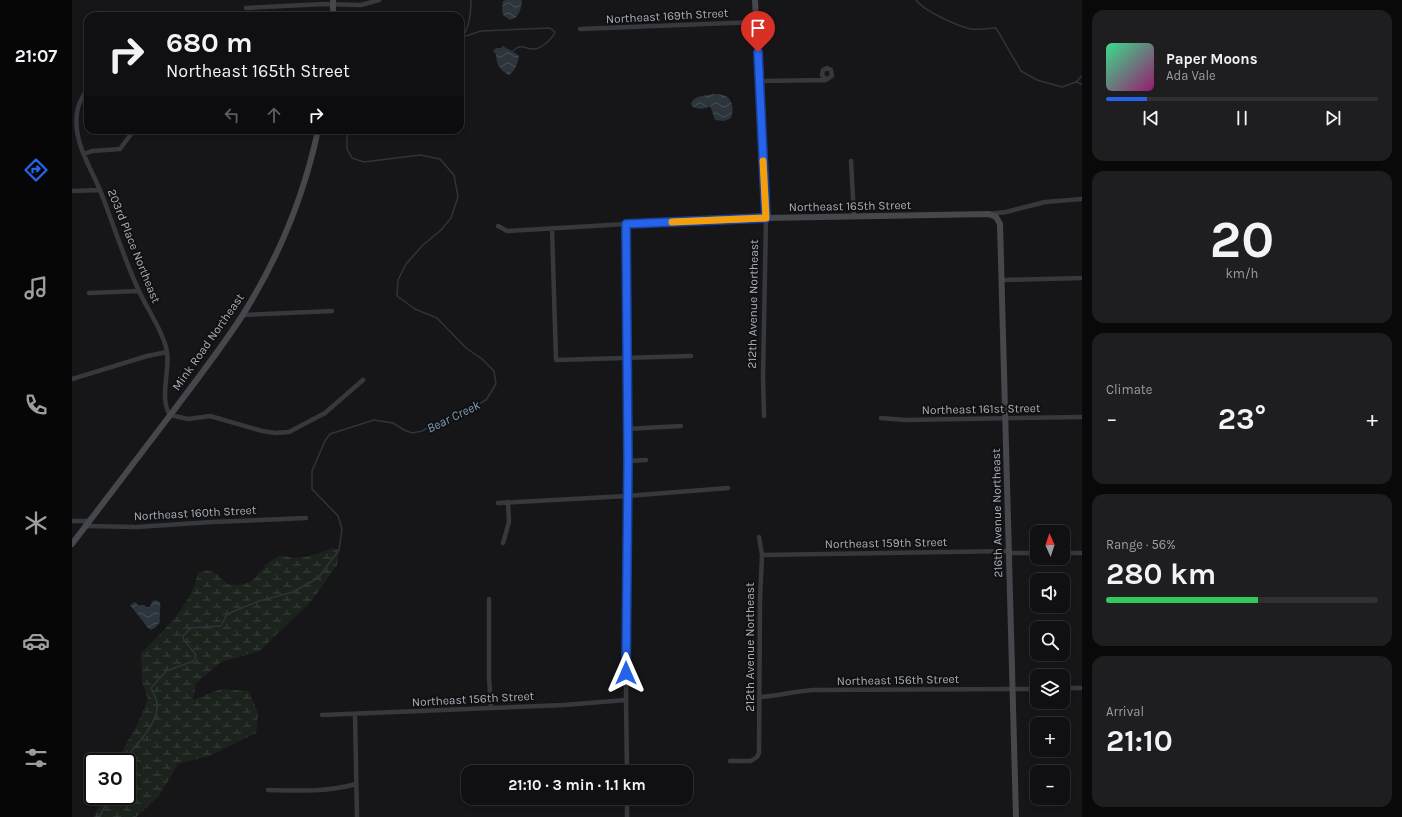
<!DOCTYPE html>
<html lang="en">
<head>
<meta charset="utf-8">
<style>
	body { margin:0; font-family:Karla,sans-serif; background:#1e1e20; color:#f1f3f6; height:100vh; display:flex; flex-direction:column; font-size:15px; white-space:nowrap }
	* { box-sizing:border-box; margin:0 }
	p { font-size:13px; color:#9c9d9f }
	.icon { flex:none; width:22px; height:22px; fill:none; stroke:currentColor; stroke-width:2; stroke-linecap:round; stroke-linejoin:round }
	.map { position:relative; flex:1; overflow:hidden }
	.drawer { display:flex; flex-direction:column; gap:10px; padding:10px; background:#09090a; width:320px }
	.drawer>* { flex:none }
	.top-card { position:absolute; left:12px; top:12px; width:380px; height:122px; border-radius:12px; box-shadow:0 2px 6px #0003,0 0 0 1px #303032; background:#101012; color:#f1f3f6; overflow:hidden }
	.needle { width:26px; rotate:357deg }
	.tools { position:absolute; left:958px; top:525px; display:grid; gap:8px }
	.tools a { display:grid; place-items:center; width:40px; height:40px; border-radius:8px; background:#101012; box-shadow:0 2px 6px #0003,0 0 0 1px #303032; font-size:20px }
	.speed { position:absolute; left:12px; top:753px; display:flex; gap:8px; font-size:20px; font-weight:700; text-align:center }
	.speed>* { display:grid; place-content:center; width:52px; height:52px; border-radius:50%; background:#101012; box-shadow:0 2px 6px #0003,0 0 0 1px #303032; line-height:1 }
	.speed .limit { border:2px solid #111; border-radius:6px; background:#fff; color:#111 }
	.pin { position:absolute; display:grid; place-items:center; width:34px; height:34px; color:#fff; margin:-41px -17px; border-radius:50% 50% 50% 0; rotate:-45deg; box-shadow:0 0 4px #0007 }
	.pin .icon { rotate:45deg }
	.me { position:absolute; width:44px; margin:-22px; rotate:0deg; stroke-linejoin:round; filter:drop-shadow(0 0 3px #0008) }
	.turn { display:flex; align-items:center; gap:14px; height:84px; padding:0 16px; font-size:18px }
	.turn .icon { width:52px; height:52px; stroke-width:2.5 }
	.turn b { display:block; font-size:28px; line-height:34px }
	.lanes { display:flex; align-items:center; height:38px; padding:0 16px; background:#0003; justify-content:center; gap:20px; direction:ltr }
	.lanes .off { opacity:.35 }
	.big { font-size:30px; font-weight:700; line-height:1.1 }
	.drawer .card { flex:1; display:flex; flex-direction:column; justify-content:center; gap:6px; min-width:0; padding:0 14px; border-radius:12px; background:#1e1e20 }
	.drawer .dial { align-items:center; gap:0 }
	.dial b { font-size:52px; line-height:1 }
	.song { display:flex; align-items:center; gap:12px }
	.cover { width:48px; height:48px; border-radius:6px; background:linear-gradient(135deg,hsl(150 70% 55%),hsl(320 70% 35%)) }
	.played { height:4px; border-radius:2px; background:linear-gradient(90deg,#2563eb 15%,#303032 15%) }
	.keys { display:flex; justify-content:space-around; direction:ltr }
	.heat { display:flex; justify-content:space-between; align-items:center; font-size:22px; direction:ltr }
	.charge { height:6px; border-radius:3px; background:linear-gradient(90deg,#34c759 56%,#303032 0) }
	.trip { position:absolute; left:389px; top:765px; width:232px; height:40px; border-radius:12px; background:#101012; box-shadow:0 2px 6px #0003,0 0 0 1px #303032; font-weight:700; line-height:40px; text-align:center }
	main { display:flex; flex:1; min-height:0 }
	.dock { display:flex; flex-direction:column; width:72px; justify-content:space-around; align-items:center; background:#060607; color:#9c9d9f }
	.dock .icon { width:28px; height:28px }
	.dock .current { color:#2563eb }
	.dock b { font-size:18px; color:#f1f3f6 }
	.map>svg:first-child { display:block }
	.wetland { fill:url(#wetland-marsh) }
	.water { fill:url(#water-waves) }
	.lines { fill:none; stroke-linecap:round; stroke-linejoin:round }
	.stream { stroke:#2c353c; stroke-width:1.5 }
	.street { stroke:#37383d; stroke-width:4.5 }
	.secondary { stroke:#45474d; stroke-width:6 }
	.route-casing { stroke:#184099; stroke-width:10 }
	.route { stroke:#2563eb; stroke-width:7 }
	.slow { stroke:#f59e0b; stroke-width:7 }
	.labels { text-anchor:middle; stroke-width:4; stroke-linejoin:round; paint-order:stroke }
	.street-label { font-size:12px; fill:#a8adb8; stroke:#111113 }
	.water-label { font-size:13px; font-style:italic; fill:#7f9bb3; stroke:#111113 }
</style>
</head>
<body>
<main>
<nav class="dock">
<b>21:07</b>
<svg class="icon current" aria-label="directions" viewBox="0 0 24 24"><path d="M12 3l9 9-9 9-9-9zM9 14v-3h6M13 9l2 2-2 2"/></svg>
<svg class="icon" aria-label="music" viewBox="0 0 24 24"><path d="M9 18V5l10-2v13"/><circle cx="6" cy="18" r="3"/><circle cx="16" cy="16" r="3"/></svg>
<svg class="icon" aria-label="phone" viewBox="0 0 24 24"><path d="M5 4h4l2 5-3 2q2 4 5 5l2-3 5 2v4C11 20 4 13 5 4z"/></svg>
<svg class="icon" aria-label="climate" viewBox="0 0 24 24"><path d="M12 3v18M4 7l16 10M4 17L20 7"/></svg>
<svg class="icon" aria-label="car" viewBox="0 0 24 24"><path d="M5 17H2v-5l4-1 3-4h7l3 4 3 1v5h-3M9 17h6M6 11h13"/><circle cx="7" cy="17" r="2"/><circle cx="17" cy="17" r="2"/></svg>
<svg class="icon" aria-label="filters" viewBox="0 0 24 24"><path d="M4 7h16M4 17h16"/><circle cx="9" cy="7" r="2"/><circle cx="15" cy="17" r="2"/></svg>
</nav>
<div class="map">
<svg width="1010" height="817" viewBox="0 0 1010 817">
	<defs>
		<pattern id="wetland-marsh" width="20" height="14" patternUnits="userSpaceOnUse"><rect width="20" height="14" fill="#1c231d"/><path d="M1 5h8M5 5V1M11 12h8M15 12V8" fill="none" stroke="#3a403c"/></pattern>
		<pattern id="water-waves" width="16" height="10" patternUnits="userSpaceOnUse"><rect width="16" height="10" fill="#2c353c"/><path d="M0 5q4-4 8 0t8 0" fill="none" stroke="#485056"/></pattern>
	</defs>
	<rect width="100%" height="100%" fill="#161618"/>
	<!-- wetland -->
	<path class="wetland" d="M 261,548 L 267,550 L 265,565 L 238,603 L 209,630 L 188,651 L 149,662 L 124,683 L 121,700 L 149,689 L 177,691 L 186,713 L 184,733 L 137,756 L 106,764 L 87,796 L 64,817 L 22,817 L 30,796 L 55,796 L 55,762 L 44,762 L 66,723 L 76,699 L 70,682 L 69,653 C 87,635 108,616 119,593 C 122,586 124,579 127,572 L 138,570 L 146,575 L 155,584 C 165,585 175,586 183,578 C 188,574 185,573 192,569 L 193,565 L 208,555 C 227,561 243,555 261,548 Z"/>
	<!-- water -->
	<path class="water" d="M 434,0 L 450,0 C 449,9 448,17 438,20 L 431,15 L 430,10 L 431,1 Z
		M 431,46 L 445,54 L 447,56 C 446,63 443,71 437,75 C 428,71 424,63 424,54 L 421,51 L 424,48 L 429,48 Z
		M 641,94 C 644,94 648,94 651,95 C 661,97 662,110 659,118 L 652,121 L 643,120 L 639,108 L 637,106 C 632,110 627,109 621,107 L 619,104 C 622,95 633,96 641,94 Z
		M 83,600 L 88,602 C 89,609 87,613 88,622 L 84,627 L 79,630 L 76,628 L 58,605 L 63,602 L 66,605 L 72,605 L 74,607 L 78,607 L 80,602 Z"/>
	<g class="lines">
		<!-- stream -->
		<path class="stream" d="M 844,0 C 852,11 885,26 899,29 C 906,30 916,28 924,28 L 949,71 L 965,80 L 990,87 L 1004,82 L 1010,84
			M 391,37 L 409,31 L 478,28 L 483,32 C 480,39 470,48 463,49 C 453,50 450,42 441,51
			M 388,40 C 397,30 399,13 399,0
			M 1004,82 L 1010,76
			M 50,762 C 62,747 88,723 85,703 C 84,698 81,692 79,688 L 94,671 L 122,661 L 124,655 L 112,640 L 111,636 L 119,628 L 149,626 L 155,614 L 187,601 L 221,592 L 246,578 L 267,550 L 270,529 L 266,516 L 240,489 L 240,471 L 253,441 L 258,434 L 302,420 L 321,423 L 332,430 L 340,433 L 350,431 L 375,417 L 398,409 L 414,400 L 424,384 L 422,371 L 410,359 L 394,348 L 365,318 L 343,309 L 325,296 L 326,280 L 334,264 L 351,245 L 369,230 L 379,218 L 386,197 L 382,175 L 368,159 L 348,155 L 292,162 L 280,158 L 275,149 L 275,130
			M 27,817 L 36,801 L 41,796"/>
		<!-- street -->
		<path class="street" d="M 174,8 L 252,4 L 289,5 L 307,0
			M 508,29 L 684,22
			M 687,81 L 754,80 L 760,76 L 759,70 L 755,68 L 751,70 L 750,75 L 754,80
			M 16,88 C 6,102 3,113 5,130 C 7,150 20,171 28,190 C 41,223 52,259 67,291 C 75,309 92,333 95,352 C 98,371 87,399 98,415 L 116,419 L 138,416 L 190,431 L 204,433 L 217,432 L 253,413 L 291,380
			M 12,154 L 20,151 L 48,149 L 62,130
			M 779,161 L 782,217
			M 0,191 L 28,190
			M 917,214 L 934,212 L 973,202 L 1010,199
			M 554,224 L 556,461 L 554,700 L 555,772
			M 426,226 L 435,231 L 554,224 L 694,218 L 691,377 L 692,416
			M 480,228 L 484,360 L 619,356
			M 930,280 L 1010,278
			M 17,293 L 67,291
			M 170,315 L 260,311
			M 0,379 L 75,356 L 95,352
			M 809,418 L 833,420 L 1010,417
			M 554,429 L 609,426
			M 556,461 L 574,460
			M 426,503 L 555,496 L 656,488
			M 0,521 L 17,521
			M 14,526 L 65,527 L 140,522 L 234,518
			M 431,543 L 437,522 L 436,502
			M 937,553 L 965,553
			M 991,553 L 1010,553
			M 690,555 L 937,551
			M 417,599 L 417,677 L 419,707
			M 991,688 L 1010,688
			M 688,697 C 706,696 723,691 741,690 L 965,689
			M 283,714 L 285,817
			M 250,715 L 492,705 L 554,700
			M 658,761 L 679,761 L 685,757 L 687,753 L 688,599 L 690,555 L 687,537
			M 196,790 C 225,791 256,792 284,784
			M 555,817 L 555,798"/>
		<!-- secondary -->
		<path class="secondary" d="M 683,0 L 694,218 L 917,214 L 924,217 L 928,224 L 944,817
			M 261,16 L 261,0
			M 0,544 C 33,501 66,457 99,414 C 123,382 148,350 170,316 C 206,259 232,196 246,130"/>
	</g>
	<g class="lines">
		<defs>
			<path id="route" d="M 554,673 L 556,461 L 554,224 L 694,218 L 686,52"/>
		</defs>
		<!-- route casing -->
		<use href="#route" class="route-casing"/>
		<!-- route -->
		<use href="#route" class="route"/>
		<!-- slow -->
		<path class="slow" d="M 600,222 L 694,218 L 691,161"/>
	</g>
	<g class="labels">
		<!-- street labels -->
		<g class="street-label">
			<text transform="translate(595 16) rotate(-3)" y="4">Northeast 169th Street</text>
			<text transform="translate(778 206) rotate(-1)" y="4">Northeast 165th Street</text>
			<text transform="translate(62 246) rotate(68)" y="4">203rd Place Northeast</text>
			<text transform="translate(681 304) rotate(-89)" y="4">212th Avenue Northeast</text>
			<text transform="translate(136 342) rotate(-55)" y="4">Mink Road Northeast</text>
			<text transform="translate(909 409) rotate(-1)" y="4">Northeast 161st Street</text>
			<text transform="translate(123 513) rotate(-3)" y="4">Northeast 160th Street</text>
			<text transform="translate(925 513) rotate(-91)" y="4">216th Avenue Northeast</text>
			<text transform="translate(814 543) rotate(-1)" y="4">Northeast 159th Street</text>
			<text transform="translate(678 647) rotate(-90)" y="4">212th Avenue Northeast</text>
			<text transform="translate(826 680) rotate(-1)" y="4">Northeast 156th Street</text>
			<text transform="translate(401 699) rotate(-3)" y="4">Northeast 156th Street</text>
		</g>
		<!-- water labels -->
		<g class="water-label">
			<text transform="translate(381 416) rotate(-26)" y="5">Bear Creek</text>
		</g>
	</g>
</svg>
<div class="tools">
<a><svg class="needle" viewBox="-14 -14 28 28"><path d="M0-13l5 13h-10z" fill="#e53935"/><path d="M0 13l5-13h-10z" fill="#9c9d9f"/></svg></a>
<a><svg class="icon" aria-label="sound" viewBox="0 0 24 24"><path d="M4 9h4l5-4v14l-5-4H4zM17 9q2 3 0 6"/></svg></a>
<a><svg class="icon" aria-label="search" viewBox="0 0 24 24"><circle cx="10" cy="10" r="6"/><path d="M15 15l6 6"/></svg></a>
<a><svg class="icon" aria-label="layers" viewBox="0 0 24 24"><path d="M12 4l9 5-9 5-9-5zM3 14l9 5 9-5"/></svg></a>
<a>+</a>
<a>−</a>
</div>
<div class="speed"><div class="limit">30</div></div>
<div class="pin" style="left:686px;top:52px;background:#d93025"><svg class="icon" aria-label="arrive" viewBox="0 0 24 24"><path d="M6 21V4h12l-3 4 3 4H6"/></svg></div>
<svg class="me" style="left:554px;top:673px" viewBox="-20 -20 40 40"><path d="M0-17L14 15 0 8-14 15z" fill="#2563eb" stroke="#fff" stroke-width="4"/></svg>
<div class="trip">21:10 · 3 min · 1.1 km</div>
<div class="top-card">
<div class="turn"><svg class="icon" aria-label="right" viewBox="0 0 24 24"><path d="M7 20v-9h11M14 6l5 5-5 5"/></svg><div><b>680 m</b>Northeast 165th Street</div></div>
<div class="lanes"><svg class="icon off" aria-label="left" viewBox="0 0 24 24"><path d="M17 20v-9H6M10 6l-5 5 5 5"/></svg><svg class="icon off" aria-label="ahead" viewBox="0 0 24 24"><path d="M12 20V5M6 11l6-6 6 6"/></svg><svg class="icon" aria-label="right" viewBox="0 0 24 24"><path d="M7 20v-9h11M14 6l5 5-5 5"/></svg></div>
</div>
</div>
<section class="drawer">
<div class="card">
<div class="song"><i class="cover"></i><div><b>Paper Moons</b><p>Ada Vale</p></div></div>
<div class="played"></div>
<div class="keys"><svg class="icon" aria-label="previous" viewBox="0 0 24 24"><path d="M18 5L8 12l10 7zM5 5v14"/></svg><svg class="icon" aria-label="pause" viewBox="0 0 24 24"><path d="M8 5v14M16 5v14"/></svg><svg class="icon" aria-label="next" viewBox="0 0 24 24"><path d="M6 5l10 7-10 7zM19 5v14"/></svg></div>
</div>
<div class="card dial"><b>20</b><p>km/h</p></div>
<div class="card"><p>Climate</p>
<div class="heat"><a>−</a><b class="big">23°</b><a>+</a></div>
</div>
<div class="card"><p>Range · 56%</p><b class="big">280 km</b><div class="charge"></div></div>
<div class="card"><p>Arrival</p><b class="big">21:10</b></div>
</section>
</main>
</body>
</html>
